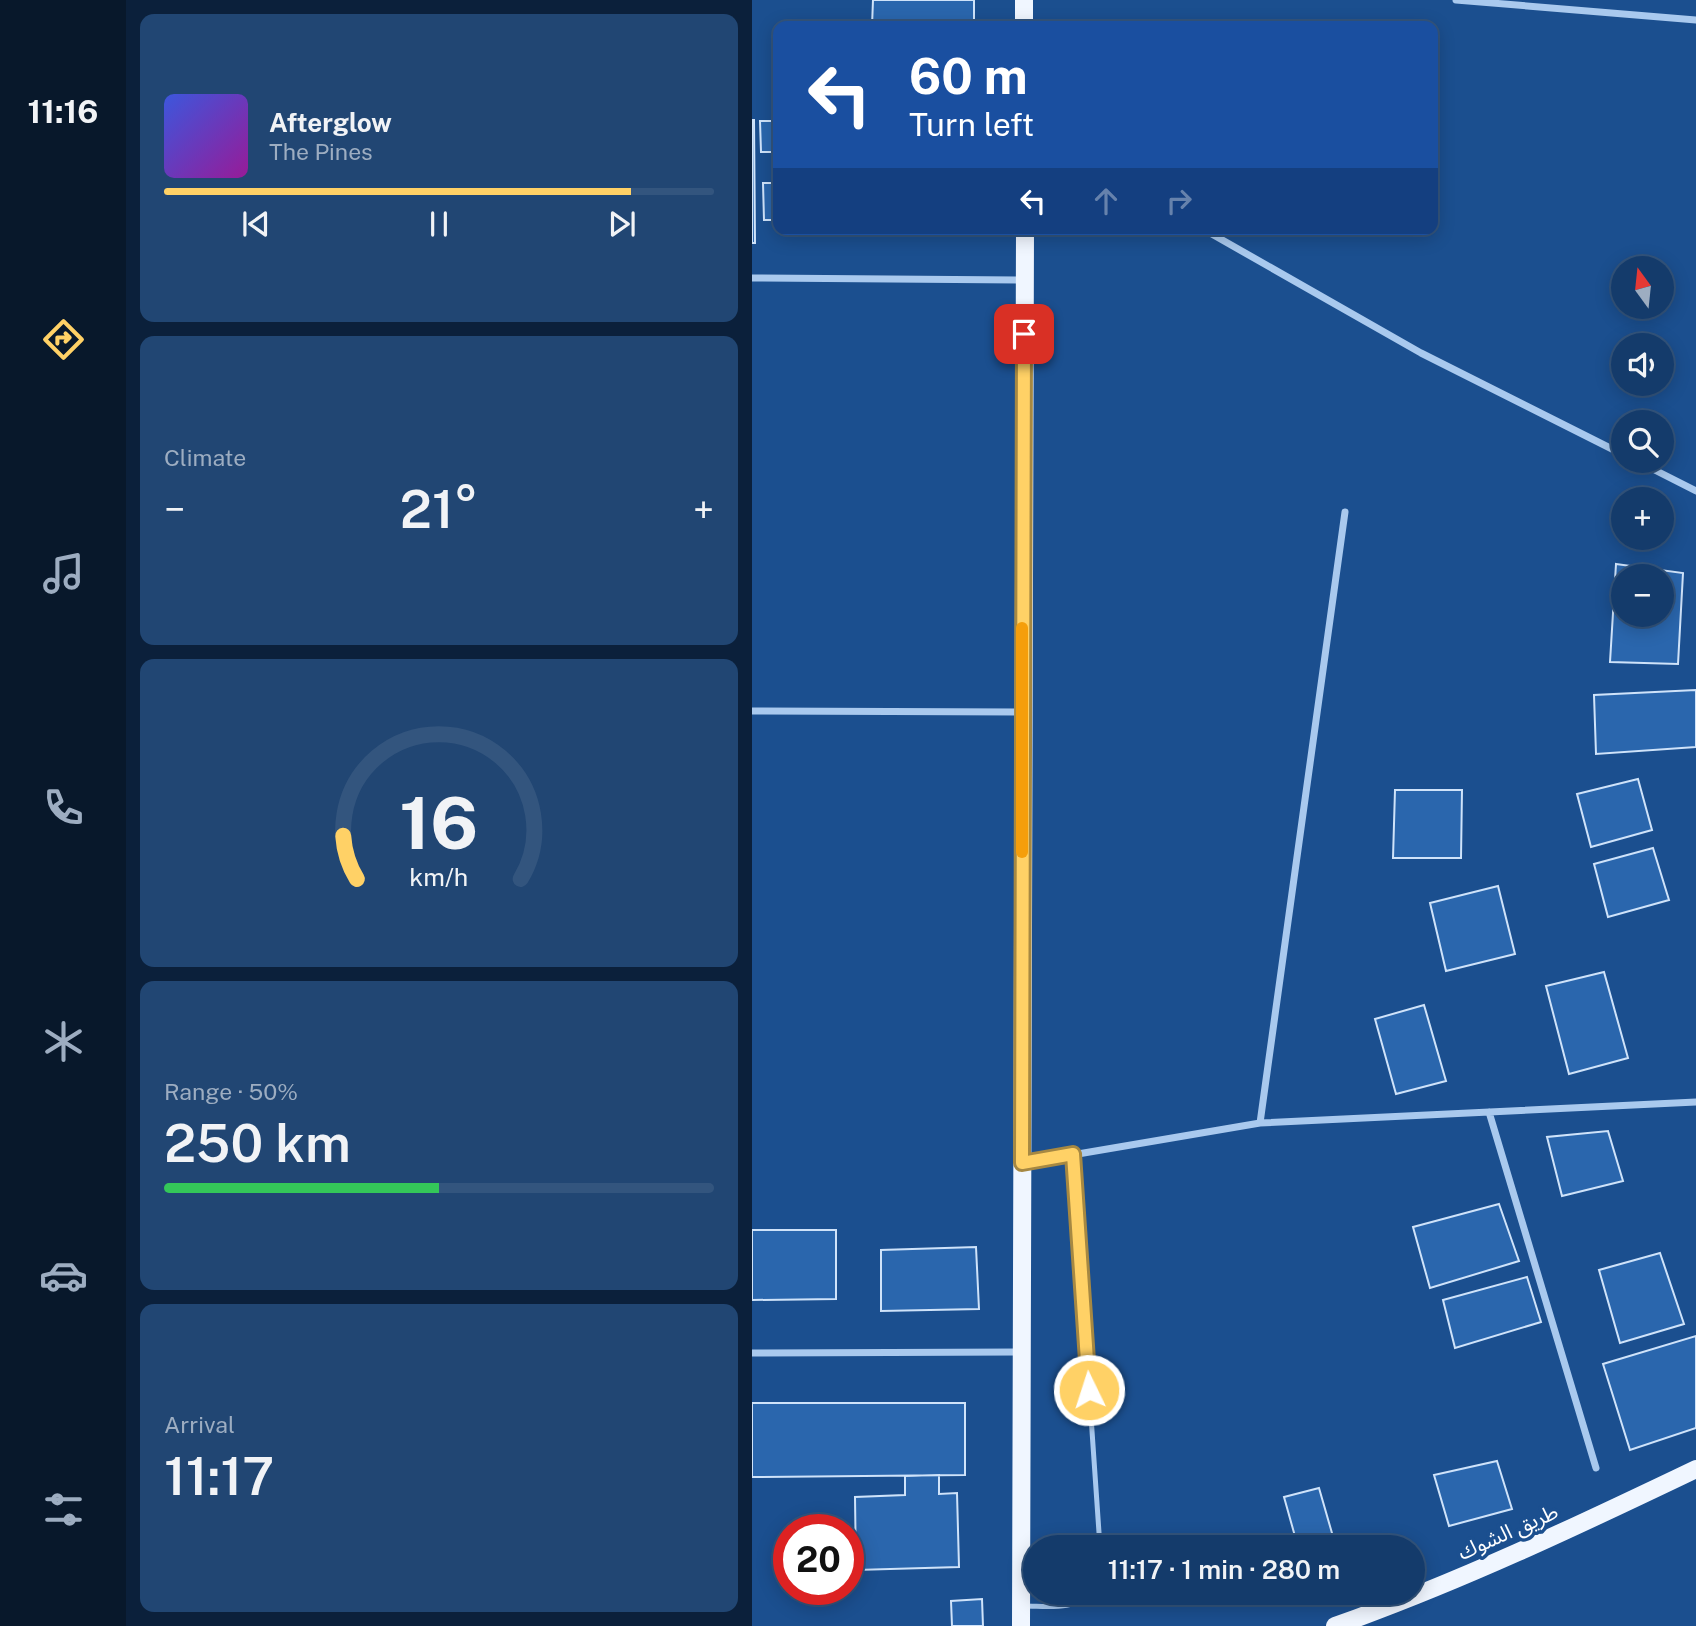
<!DOCTYPE html>
<html lang="en">
<head>
<meta charset="utf-8">
<style>
	body { margin:0; font-family:"Public Sans","Noto Sans Arabic",sans-serif; background:#214673; color:#f1f3f6; height:100vh; display:flex; flex-direction:column; font-size:26px; white-space:nowrap }
	* { box-sizing:border-box; margin:0 }
	p { font-size:23px; color:#9dadc1 }
	.icon { flex:none; width:38px; height:38px; fill:none; stroke:currentColor; stroke-width:2; stroke-linecap:round; stroke-linejoin:round }
	.map { position:relative; flex:1; overflow:hidden }
	.panel { display:flex; flex-direction:column; gap:14px; padding:14px; background:#0b203b; width:626px }
	.panel>* { flex:none }
	.hud { position:absolute; left:21px; top:21px; width:665px; height:214px; border-radius:14px; box-shadow:0 4px 18px #0003,0 0 0 2px #33557e; background:#1a4fa0; color:#fff; overflow:hidden }
	.needle { width:46px; rotate:345deg }
	.buttons { position:absolute; left:859px; top:256px; display:grid; gap:14px }
	.buttons a { display:grid; place-items:center; width:63px; height:63px; border-radius:50%; background:#143b6b; box-shadow:0 4px 18px #0003,0 0 0 2px #33557e; font-size:35px }
	.speed { position:absolute; left:21px; top:1514px; display:flex; gap:14px; font-size:35px; font-weight:700; text-align:center }
	.speed>* { display:grid; place-content:center; width:91px; height:91px; border-radius:50%; background:#143b6b; box-shadow:0 4px 18px #0003,0 0 0 2px #33557e; line-height:1 }
	.speed .limit { border:10px solid #d22; background:#fff; color:#111 }
	.pin { position:absolute; display:grid; place-items:center; width:60px; height:60px; color:#fff; margin:-30px; border-radius:14px; box-shadow:0 4px 10px #0006 }
	.me { position:absolute; width:77px; margin:-38px; rotate:356deg; stroke-linejoin:round; filter:drop-shadow(0 0 5px #0008) }
	.turn { display:flex; align-items:center; gap:24px; height:147px; padding:0 21px; font-size:32px }
	.turn .icon { width:91px; height:91px; stroke-width:2.5 }
	.turn b { display:block; font-size:49px; line-height:60px }
	.lanes { display:flex; align-items:center; height:66px; padding:0 21px; background:#0003; justify-content:center; gap:35px; direction:ltr }
	.lanes .off { opacity:.35 }
	.big { font-size:52px; font-weight:600; line-height:1.1 }
	.panel .widget { flex:1; display:flex; flex-direction:column; justify-content:center; gap:10px; min-width:0; padding:0 24px; border-radius:14px; background:#214673 }
	.panel .dial { align-items:center; gap:0 }
	.dial svg { height:182px; overflow:visible; fill:none; stroke:#33557e; stroke-width:7; stroke-linecap:round; text-anchor:middle }
	.dial text { fill:#f1f3f6; stroke:none }
	.song { display:flex; align-items:center; gap:21px }
	.cover { width:84px; height:84px; border-radius:10px; background:linear-gradient(135deg,hsl(230 70% 55%),hsl(300 70% 35%)) }
	.played { height:7px; border-radius:4px; background:linear-gradient(90deg,#ffd166 85%,#33557e 85%) }
	.keys { display:flex; justify-content:space-around; direction:ltr }
	.heat { display:flex; justify-content:space-between; align-items:center; font-size:38px; direction:ltr }
	.charge { height:10px; border-radius:5px; background:linear-gradient(90deg,#34c759 50%,#33557e 0) }
	.trip { position:absolute; left:271px; top:1535px; width:402px; height:70px; border-radius:35px; background:#143b6b; box-shadow:0 4px 18px #0003,0 0 0 2px #33557e; font-weight:600; line-height:70px; text-align:center }
	main { display:flex; flex:1; min-height:0 }
	.tabs { display:flex; flex-direction:column; width:126px; justify-content:space-around; align-items:center; background:#08182b; color:#9dadc1 }
	.tabs .icon { width:49px; height:49px }
	.tabs .active { color:#ffd166 }
	.tabs b { font-size:32px; color:#f1f3f6 }
	.map>svg:first-child { display:block }
	.building { fill:#2a66ad; stroke:#cfe3fa; stroke-width:2; fill-rule:evenodd }
	.lines { fill:none; stroke-linecap:round; stroke-linejoin:round }
	.lane { stroke:#a9c9ee; stroke-width:5 }
	.street { stroke:#a9c9ee; stroke-width:7 }
	.primary { stroke:#f0f6ff; stroke-width:18 }
	.route-casing { stroke:#a68842; stroke-width:18 }
	.route { stroke:#ffd166; stroke-width:12 }
	.slow { stroke:#f59e0b; stroke-width:12 }
	.labels { text-anchor:middle; stroke-width:7; stroke-linejoin:round; paint-order:stroke }
	.street-label { font-size:21px; fill:#fff; stroke:#1b4f8f }
</style>
</head>
<body>
<main>
<nav class="tabs">
<b>11:16</b>
<svg class="icon active" aria-label="directions" viewBox="0 0 24 24"><path d="M12 3l9 9-9 9-9-9zM9 14v-3h6M13 9l2 2-2 2"/></svg>
<svg class="icon" aria-label="music" viewBox="0 0 24 24"><path d="M9 18V5l10-2v13"/><circle cx="6" cy="18" r="3"/><circle cx="16" cy="16" r="3"/></svg>
<svg class="icon" aria-label="phone" viewBox="0 0 24 24"><path d="M5 4h4l2 5-3 2q2 4 5 5l2-3 5 2v4C11 20 4 13 5 4z"/></svg>
<svg class="icon" aria-label="climate" viewBox="0 0 24 24"><path d="M12 3v18M4 7l16 10M4 17L20 7"/></svg>
<svg class="icon" aria-label="car" viewBox="0 0 24 24"><path d="M5 17H2v-5l4-1 3-4h7l3 4 3 1v5h-3M9 17h6M6 11h13"/><circle cx="7" cy="17" r="2"/><circle cx="17" cy="17" r="2"/></svg>
<svg class="icon" aria-label="filters" viewBox="0 0 24 24"><path d="M4 7h16M4 17h16"/><circle cx="9" cy="7" r="2"/><circle cx="15" cy="17" r="2"/></svg>
</nav>
<section class="panel">
<div class="widget">
<div class="song"><i class="cover"></i><div><b>Afterglow</b><p>The Pines</p></div></div>
<div class="played"></div>
<div class="keys"><svg class="icon" aria-label="previous" viewBox="0 0 24 24"><path d="M18 5L8 12l10 7zM5 5v14"/></svg><svg class="icon" aria-label="pause" viewBox="0 0 24 24"><path d="M8 5v14M16 5v14"/></svg><svg class="icon" aria-label="next" viewBox="0 0 24 24"><path d="M6 5l10 7-10 7zM19 5v14"/></svg></div>
</div>
<div class="widget"><p>Climate</p>
<div class="heat"><a>−</a><b class="big">21°</b><a>+</a></div>
</div>
<div class="widget dial"><svg viewBox="0 0 100 80">
<path d="M14 69A42 42 0 1 1 86 69"/>
<path d="M14 69A42 42 0 0 1 8 50" stroke="#ffd166"/>
<text x="50" y="56" font-size="32" font-weight="700">16</text>
<text x="50" y="72" font-size="11">km/h</text>
</svg></div>
<div class="widget"><p>Range · 50%</p><b class="big">250 km</b><div class="charge"></div></div>
<div class="widget"><p>Arrival</p><b class="big">11:17</b></div>
</section>
<div class="map">
<svg width="944" height="1626" viewBox="0 0 944 1626">
	<rect width="100%" height="100%" fill="#1b4f8f"/>
	<!-- building -->
	<path class="building" d="M 121,0 L 222,0 L 222,26 L 120,26 Z
		M 0,120 L 2,120 L 3,243 L 0,243 Z
		M 8,121 L 26,121 L 26,152 L 9,152 Z
		M 11,183 L 26,183 L 26,220 L 12,220 Z
		M 864,564 L 931,573 L 926,664 L 858,662 ZM 872,576 L 910,576 L 910,614 L 872,614 Z
		M 944,690 L 944,747 L 844,754 L 842,695 Z
		M 886,779 L 900,830 L 839,847 L 825,794 Z
		M 643,790 L 710,790 L 709,858 L 641,858 Z
		M 901,848 L 917,900 L 856,917 L 842,864 Z
		M 746,886 L 763,954 L 694,971 L 678,903 Z
		M 852,972 L 876,1058 L 817,1074 L 794,986 Z
		M 672,1005 L 694,1081 L 644,1094 L 623,1019 Z
		M 856,1131 L 871,1181 L 810,1196 L 795,1137 Z
		M 747,1204 L 767,1261 L 678,1288 L 661,1227 Z
		M 0,1230 L 84,1230 L 84,1299 L 0,1300 Z
		M 224,1247 L 227,1309 L 129,1311 L 129,1250 Z
		M 908,1253 L 932,1324 L 868,1343 L 847,1270 Z
		M 775,1277 L 789,1322 L 703,1348 L 691,1300 Z
		M 944,1336 L 944,1428 L 878,1450 L 851,1364 Z
		M 0,1403 L 213,1403 L 213,1475 L 0,1477 Z
		M 745,1461 L 760,1509 L 697,1526 L 682,1475 Z
		M 187,1475 L 187,1494 L 205,1493 L 207,1567 L 104,1570 L 103,1497 L 153,1495 L 153,1476 Z
		M 567,1488 L 584,1547 L 546,1547 L 532,1497 Z
		M 230,1599 L 231,1626 L 200,1626 L 199,1601 Z"/>
	<g class="lines">
		<!-- lane -->
		<path class="lane" d="M 321,1155 L 348,1547
			M 272,1606 C 296,1606 323,1611 340,1592"/>
		<!-- street -->
		<path class="street" d="M 704,0 L 944,20
			M 451,229 L 669,353 L 872,455
			M 0,278 L 272,280
			M 883,460 L 944,491
			M 0,711 L 269,712
			M 737,1112 L 844,1468
			M 508,1123 L 593,512
			M 273,1163 L 508,1123 L 944,1102
			M 0,1353 L 269,1352"/>
		<!-- primary -->
		<path class="primary" d="M 272,0 L 272,26
			M 269,1626 L 273,229
			M 583,1626 C 707,1582 825,1526 944,1469"/>
	</g>
	<g class="lines">
		<defs>
			<path id="route" d="M 272,334 L 270,1163 L 321,1154 L 337,1390"/>
		</defs>
		<!-- route casing -->
		<use href="#route" class="route-casing"/>
		<!-- route -->
		<use href="#route" class="route"/>
		<!-- slow -->
		<path class="slow" d="M 270,852 L 270,628"/>
	</g>
	<g class="labels">
		<!-- street labels -->
		<g class="street-label">
			<text transform="translate(756 1532) rotate(-24)" y="7">طريق الشوك</text>
		</g>
	</g>
</svg>
<div class="buttons">
<a><svg class="needle" viewBox="-14 -14 28 28"><path d="M0-13l5 13h-10z" fill="#e53935"/><path d="M0 13l5-13h-10z" fill="#9dadc1"/></svg></a>
<a><svg class="icon" aria-label="sound" viewBox="0 0 24 24"><path d="M4 9h4l5-4v14l-5-4H4zM17 9q2 3 0 6"/></svg></a>
<a><svg class="icon" aria-label="search" viewBox="0 0 24 24"><circle cx="10" cy="10" r="6"/><path d="M15 15l6 6"/></svg></a>
<a>+</a>
<a>−</a>
</div>
<div class="speed"><div class="limit">20</div></div>
<div class="pin" style="left:272px;top:334px;background:#d93025"><svg class="icon" aria-label="arrive" viewBox="0 0 24 24"><path d="M6 21V4h12l-3 4 3 4H6"/></svg></div>
<svg class="me" style="left:337px;top:1390px" viewBox="-20 -20 40 40"><circle r="17" fill="#ffd166" stroke="#fff" stroke-width="3"/><path d="M0-11L8 9 0 5-8 9z" fill="#fff"/></svg>
<div class="trip">11:17 · 1 min · 280 m</div>
<div class="hud">
<div class="turn"><svg class="icon" aria-label="left" viewBox="0 0 24 24"><path d="M17 20v-9H6M10 6l-5 5 5 5"/></svg><div><b>60 m</b>Turn left</div></div>
<div class="lanes"><svg class="icon" aria-label="left" viewBox="0 0 24 24"><path d="M17 20v-9H6M10 6l-5 5 5 5"/></svg><svg class="icon off" aria-label="ahead" viewBox="0 0 24 24"><path d="M12 20V5M6 11l6-6 6 6"/></svg><svg class="icon off" aria-label="right" viewBox="0 0 24 24"><path d="M7 20v-9h11M14 6l5 5-5 5"/></svg></div>
</div>
</div>
</main>
</body>
</html>
